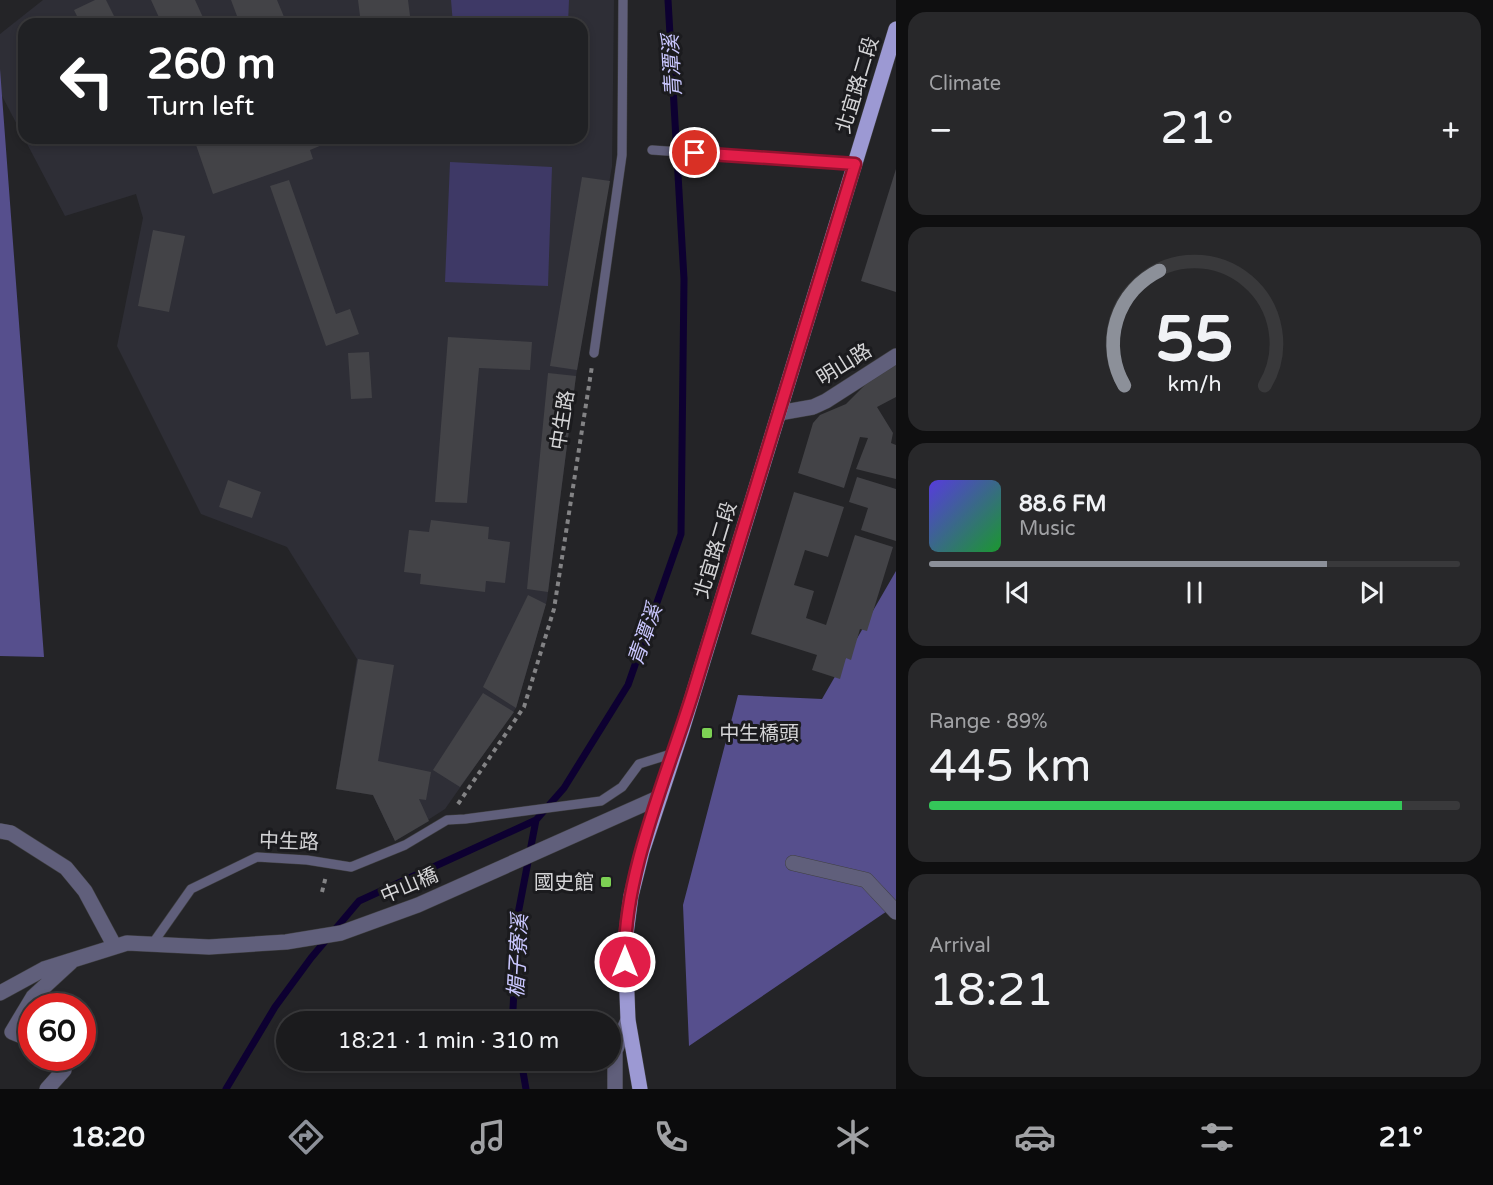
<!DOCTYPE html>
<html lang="en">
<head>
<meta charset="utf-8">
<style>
	body { margin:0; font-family:"Varela Round","Noto Sans TC",sans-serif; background:#28282a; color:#f1f3f6; height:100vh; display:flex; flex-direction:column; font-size:22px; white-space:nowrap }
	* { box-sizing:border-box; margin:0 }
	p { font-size:20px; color:#a0a1a4 }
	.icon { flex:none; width:33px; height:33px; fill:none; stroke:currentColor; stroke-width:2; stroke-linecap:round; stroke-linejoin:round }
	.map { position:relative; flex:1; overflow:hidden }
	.panel { display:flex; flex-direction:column; gap:12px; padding:12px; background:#0f0f10; width:597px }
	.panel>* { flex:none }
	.hud { position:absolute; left:18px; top:18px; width:570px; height:126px; border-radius:18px; box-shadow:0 3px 9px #0003,0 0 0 2px #39393b; background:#202124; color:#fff; overflow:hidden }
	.speed { position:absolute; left:18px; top:993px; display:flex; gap:12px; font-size:30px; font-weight:700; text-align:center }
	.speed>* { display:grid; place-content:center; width:78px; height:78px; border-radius:50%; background:#1b1b1d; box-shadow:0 3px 9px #0003,0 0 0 2px #39393b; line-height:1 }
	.speed .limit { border:9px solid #d22; background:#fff; color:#111 }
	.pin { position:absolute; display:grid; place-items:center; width:51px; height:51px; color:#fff; margin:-26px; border:3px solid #fff; border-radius:50%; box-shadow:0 2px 6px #0007 }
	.me { position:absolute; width:66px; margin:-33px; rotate:0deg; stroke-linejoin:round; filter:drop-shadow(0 0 4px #0008) }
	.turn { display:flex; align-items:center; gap:21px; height:126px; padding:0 30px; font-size:27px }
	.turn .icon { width:78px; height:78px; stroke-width:2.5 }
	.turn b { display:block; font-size:42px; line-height:51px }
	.big { font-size:45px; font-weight:600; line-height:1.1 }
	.panel .tile { flex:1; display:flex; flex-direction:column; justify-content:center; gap:9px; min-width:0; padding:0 21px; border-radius:18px; background:#28282a }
	.panel .dial { align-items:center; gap:0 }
	.dial svg { height:156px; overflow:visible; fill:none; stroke:#39393b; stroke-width:7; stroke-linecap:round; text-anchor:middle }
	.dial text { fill:#f1f3f6; stroke:none }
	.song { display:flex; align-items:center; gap:18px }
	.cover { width:72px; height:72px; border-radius:9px; background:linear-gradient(135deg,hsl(250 70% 55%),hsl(130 70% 35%)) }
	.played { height:6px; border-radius:3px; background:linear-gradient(90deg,#8c9099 75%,#39393b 75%) }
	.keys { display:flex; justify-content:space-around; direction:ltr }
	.heat { display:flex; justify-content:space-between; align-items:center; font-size:33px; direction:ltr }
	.charge { height:9px; border-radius:4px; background:linear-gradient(90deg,#34c759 89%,#39393b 0) }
	.trip { position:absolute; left:276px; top:1011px; width:345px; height:60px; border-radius:30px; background:#1b1b1d; box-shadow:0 3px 9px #0003,0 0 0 2px #39393b; font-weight:600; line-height:60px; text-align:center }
	.dock { display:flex; height:96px; justify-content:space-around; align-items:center; background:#0b0b0c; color:#a0a1a4 }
	.dock .icon { width:42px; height:42px }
	.dock .selected { color:#8c9099 }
	.dock b { font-size:27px; color:#f1f3f6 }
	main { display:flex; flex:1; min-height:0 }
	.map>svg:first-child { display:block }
	.built { fill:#2e2e36 }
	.green { fill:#3e3966 }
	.forest { fill:#564f8d }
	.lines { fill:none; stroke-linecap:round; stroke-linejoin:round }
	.stream { stroke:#0d0031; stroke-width:7 }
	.building { fill:#434347 }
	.lane-casing { stroke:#404043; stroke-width:10 }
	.street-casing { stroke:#404043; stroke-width:16 }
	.primary-casing { stroke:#404043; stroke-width:16 }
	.path { stroke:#838385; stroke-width:4; stroke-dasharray:4.5 4.5; stroke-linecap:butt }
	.lane { stroke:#605f7b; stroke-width:9 }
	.street { stroke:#605f7b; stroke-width:15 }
	.primary { stroke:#9c99d3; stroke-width:15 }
	.route-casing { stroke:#92132f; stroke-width:15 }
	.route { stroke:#e11d48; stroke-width:10 }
	.poi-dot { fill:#7dd154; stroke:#1b1b1e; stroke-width:2 }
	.labels { text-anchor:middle; stroke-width:6; stroke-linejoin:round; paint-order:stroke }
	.street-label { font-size:20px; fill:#d4d4d6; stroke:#1b1b1e }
	.poi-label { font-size:20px; fill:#d4d4d6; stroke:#1b1b1e; text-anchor:start }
	.water-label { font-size:21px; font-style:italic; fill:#c9c6fe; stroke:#1b1b1e }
</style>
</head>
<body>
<main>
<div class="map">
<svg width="896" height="1089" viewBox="0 0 896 1089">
	<rect width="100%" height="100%" fill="#242427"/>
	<!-- built -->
	<path class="built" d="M 43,0 L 614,0 L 612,166 L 576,376 L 547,600 L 516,708 L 445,809 L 395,841 L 373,795 L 336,789 L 357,659 L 287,547 L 201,514 L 117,346 L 143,218 L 136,194 L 65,216 L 24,138 L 582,138 L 582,24 L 24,24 L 24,138 L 0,92 L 0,34 Z"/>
	<!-- green -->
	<path class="green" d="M 451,0 L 569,0 L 568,24 L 453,24 Z
		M 450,162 L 552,167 L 548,286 L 445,282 Z"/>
	<!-- forest -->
	<path class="forest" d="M 0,69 L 44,657 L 0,656 Z
		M 896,571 L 896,905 L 689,1046 L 683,905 L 738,695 L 822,699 Z"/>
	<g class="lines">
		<!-- stream -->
		<path class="stream" d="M 515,1022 L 513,1009 L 518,914 L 536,820
			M 521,1060 L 526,1089
			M 226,1089 L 275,1007 L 311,958 L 359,901 L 536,820 L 564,788 L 628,685 L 681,534 L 684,279 L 668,0"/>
	</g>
	<!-- building -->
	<path class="building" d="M 95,0 L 106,0 L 118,24 L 81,24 L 74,10 Z
		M 151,0 L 195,0 L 206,24 L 162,24 Z
		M 231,0 L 277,0 L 287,24 L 240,24 Z
		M 358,0 L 408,0 L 411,24 L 361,24 Z
		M 205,138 L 319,138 L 322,145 L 310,150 L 313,159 L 213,194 L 195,142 Z
		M 896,169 L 896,292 L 861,281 Z
		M 582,177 L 610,181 L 577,370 L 550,366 Z
		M 289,180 L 336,314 L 350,309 L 359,334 L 326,346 L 270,186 Z
		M 153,230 L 185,236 L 169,312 L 138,306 Z
		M 448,337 L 532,342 L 530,370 L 479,368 L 467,503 L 435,502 Z
		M 369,352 L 372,398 L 351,399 L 348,353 Z
		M 896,354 L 896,397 L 877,407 L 893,433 L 891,443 L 896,445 L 896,479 L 856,469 L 868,438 L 860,437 L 844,488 L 798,473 L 813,423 L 820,415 L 846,404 Z
		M 548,373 L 576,376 L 548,592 L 527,589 Z
		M 857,477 L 896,489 L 896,541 L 861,530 L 868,508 L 849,502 Z
		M 228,480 L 261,492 L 252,518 L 219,507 Z
		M 794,492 L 844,507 L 828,557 L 805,550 L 794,585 L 814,591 L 806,618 L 826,625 L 855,535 L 893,547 L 867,631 L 860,629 L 851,660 L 846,658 L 840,679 L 812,670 L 817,655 L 751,634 Z
		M 431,520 L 489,527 L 488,539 L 510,542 L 505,583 L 486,581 L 485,592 L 420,584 L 421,574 L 404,572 L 409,530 L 429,532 Z
		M 528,595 L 546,604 L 516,708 L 483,687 Z
		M 358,659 L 394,665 L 378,761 L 431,772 L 426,800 L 419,799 L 429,821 L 395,841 L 373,795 L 336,789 Z
		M 483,693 L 514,712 L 460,787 L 433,770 Z"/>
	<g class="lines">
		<defs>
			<path id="lane" d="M 652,150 L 855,164
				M 594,353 L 622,155 L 623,0
				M 153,943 L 191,889 L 257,857 L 307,860 L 351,867 L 405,845 L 447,820 L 465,819 L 601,801 L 622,787 L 639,764 L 674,753"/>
			<path id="street" d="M 779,413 L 813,407 L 826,401 L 896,356
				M 0,831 L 11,833 L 66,868 L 85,891 L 114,945
				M 793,863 L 866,880 L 896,912
				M 0,993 L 44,969 L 127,943 L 209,947 L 286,942 L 341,933 L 418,905 L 660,797
				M 32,1040 L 12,1032 L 33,997 L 71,962
				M 47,1089 L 64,1070 L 60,1058
				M 615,1089 L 615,1051 L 628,1020"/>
			<path id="primary" d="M 640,1089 L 628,1020 L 625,942 L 631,896 L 642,852 L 682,730 L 896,29"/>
		</defs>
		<!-- lane casing -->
		<use href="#lane" class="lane-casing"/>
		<!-- street casing -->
		<use href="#street" class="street-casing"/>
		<!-- primary casing -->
		<use href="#primary" class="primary-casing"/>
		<!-- path -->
		<path class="path" d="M 458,804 L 524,707 L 554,609 L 592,366
			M 322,892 L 326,876"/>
		<!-- lane -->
		<use href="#lane" class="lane"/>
		<!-- street -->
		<use href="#street" class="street"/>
		<!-- primary -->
		<use href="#primary" class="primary"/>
	</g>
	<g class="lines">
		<defs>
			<path id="route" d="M 625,962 C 622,875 670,769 695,686 C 749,512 802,338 855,164 L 695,153"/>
		</defs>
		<!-- route casing -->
		<use href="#route" class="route-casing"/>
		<!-- route -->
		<use href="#route" class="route"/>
	</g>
	<!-- markers -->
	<g class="poi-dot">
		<rect x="701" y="727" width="12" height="12" rx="3"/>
		<rect x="600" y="876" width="12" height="12" rx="3"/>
	</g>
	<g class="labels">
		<!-- street labels -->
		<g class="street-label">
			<text transform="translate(857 85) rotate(-73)" y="7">北宜路二段</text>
			<text transform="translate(844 364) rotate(-32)" y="7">明山路</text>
			<text transform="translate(562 420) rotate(-81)" y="7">中生路</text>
			<text transform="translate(715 550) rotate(-73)" y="7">北宜路二段</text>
			<text transform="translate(289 841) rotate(2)" y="7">中生路</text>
			<text transform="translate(409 885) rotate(-23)" y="7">中山橋</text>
		</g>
		<!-- poi labels -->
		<g class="poi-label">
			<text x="719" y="740">中生橋頭</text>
			<text x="594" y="889" text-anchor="end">國史館</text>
		</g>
		<!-- water labels -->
		<g class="water-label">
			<text transform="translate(672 66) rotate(-93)" y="7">青潭溪</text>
			<text transform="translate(645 635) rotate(-71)" y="7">青潭溪</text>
			<text transform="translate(518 956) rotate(-87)" y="7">楣子寮溪</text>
		</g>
	</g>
</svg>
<div class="speed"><div class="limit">60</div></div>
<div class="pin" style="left:695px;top:153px;background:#d93025"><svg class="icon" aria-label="arrive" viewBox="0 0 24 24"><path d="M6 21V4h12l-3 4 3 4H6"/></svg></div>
<svg class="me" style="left:625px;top:962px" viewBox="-20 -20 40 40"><circle r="17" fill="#e11d48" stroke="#fff" stroke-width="3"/><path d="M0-11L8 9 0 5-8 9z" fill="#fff"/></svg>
<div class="trip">18:21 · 1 min · 310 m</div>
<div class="hud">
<div class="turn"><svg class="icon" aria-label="left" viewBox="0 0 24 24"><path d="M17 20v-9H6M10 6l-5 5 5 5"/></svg><div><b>260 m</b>Turn left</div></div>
</div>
</div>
<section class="panel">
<div class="tile"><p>Climate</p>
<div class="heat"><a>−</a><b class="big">21°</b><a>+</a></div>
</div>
<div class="tile dial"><svg viewBox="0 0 100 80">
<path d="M14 69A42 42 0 1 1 86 69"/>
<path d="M14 69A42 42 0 0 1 32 10" stroke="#8c9099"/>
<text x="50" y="56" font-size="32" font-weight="700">55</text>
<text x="50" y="72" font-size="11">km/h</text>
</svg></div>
<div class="tile">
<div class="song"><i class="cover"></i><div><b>88.6 FM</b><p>Music</p></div></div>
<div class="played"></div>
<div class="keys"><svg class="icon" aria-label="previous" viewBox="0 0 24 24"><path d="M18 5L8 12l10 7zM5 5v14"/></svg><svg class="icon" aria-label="pause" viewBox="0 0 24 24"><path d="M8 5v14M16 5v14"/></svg><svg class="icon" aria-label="next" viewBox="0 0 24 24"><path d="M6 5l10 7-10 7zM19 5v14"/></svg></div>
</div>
<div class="tile"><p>Range · 89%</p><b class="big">445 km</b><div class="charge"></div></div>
<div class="tile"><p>Arrival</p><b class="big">18:21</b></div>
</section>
</main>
<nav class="dock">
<b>18:20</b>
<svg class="icon selected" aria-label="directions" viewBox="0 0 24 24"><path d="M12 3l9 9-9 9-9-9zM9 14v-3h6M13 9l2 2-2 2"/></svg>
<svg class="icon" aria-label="music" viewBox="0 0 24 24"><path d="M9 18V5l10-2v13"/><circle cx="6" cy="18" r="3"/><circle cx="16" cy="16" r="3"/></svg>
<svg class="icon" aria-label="phone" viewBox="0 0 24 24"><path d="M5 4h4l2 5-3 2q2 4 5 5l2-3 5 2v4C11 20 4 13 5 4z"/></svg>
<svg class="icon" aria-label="climate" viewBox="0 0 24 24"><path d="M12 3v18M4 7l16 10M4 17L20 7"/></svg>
<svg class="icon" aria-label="car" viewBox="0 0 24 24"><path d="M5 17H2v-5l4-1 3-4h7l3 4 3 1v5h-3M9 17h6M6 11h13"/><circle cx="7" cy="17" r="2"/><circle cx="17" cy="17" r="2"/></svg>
<svg class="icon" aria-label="filters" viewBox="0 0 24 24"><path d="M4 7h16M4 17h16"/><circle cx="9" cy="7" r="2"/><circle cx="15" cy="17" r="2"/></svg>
<b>21°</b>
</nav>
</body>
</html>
